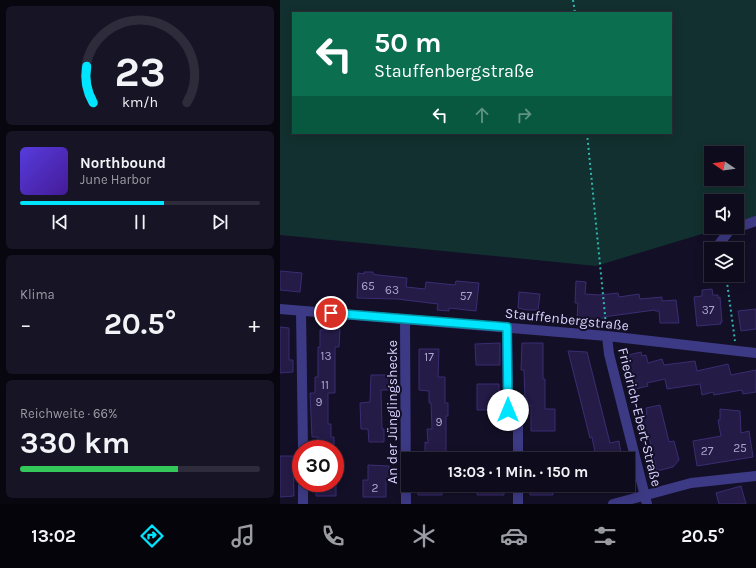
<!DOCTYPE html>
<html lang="de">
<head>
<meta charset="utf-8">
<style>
	body { margin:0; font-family:Karla,sans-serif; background:#171425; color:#f1f3f6; height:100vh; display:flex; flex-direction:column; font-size:15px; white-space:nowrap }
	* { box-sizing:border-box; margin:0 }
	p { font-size:13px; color:#9b9ba3 }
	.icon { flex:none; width:22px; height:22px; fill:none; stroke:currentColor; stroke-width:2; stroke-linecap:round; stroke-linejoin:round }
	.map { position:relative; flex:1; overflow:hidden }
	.panel { display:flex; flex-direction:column; gap:6px; padding:6px; background:#08060f; width:280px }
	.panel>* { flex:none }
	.guide { position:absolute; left:12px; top:12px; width:380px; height:122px; border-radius:0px; box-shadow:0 2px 10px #0003,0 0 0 1px #2e2b3b; background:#0b6e4f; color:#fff; overflow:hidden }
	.needle { width:26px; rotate:283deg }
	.tools { position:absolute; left:424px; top:146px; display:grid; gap:8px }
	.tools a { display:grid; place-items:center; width:40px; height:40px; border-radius:0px; background:#0e0b1c; box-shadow:0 2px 10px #0003,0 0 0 1px #2e2b3b; font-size:20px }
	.speed { position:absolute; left:12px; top:440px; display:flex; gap:8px; font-size:20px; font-weight:700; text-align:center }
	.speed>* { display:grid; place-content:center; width:52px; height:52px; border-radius:50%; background:#0e0b1c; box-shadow:0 2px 10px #0003,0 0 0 1px #2e2b3b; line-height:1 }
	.speed .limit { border:6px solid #d22; background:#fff; color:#111 }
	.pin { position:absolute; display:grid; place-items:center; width:34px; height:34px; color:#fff; margin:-17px; border:2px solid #fff; border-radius:50%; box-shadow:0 1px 4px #0007 }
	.me { position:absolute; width:44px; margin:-22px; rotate:0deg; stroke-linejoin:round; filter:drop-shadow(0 0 3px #0008) }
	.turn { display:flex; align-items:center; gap:14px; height:84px; padding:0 16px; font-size:18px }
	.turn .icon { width:52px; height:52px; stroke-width:2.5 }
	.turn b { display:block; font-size:28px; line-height:34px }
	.lanes { display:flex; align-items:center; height:38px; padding:0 16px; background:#0003; justify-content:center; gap:20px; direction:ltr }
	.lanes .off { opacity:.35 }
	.big { font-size:30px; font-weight:700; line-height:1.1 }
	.panel .widget { flex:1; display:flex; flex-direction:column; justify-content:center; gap:6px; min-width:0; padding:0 14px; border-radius:6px; background:#171425 }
	.panel .dial { align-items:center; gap:0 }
	.dial svg { height:104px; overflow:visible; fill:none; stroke:#2e2b3b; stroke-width:7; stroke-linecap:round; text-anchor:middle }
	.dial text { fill:#f1f3f6; stroke:none }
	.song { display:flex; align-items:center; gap:12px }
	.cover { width:48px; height:48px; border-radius:6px; background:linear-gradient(135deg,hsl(250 70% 55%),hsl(260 70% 35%)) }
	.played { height:4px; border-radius:2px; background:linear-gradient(90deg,#00e5ff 60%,#2e2b3b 60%) }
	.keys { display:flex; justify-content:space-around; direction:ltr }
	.heat { display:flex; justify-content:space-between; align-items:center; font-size:22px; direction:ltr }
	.charge { height:6px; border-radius:3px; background:linear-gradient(90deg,#34c759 66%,#2e2b3b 0) }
	.trip { position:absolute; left:121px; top:452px; width:234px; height:40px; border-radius:0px; background:#0e0b1c; box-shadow:0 2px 10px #0003,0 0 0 1px #2e2b3b; font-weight:700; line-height:40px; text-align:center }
	.dock { display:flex; height:64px; justify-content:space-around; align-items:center; background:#06040b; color:#9b9ba3 }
	.dock .icon { width:28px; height:28px }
	.dock .current { color:#00e5ff }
	.dock b { font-size:18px; color:#f1f3f6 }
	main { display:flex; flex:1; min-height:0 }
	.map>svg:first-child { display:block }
	.green { fill:#12302f; fill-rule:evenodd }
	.building { fill:#241b47; stroke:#3b2d73 }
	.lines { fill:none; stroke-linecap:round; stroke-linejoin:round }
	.path { stroke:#2fb8b0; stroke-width:2; stroke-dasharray:2 3; stroke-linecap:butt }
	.street { stroke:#3d3a85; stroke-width:10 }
	.route-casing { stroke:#0095a6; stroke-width:10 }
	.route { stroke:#00e5ff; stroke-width:7 }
	.labels { text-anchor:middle; stroke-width:4; stroke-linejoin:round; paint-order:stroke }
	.number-label { font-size:12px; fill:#aca6d1 }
	.street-label { font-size:14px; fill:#d9d4ff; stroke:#130f26 }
</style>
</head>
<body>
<main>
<section class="panel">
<div class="widget dial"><svg viewBox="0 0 100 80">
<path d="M14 69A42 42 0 1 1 86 69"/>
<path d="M14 69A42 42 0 0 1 9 41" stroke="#00e5ff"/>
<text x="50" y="56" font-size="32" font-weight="700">23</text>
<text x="50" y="72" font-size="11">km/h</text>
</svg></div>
<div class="widget">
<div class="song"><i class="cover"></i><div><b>Northbound</b><p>June Harbor</p></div></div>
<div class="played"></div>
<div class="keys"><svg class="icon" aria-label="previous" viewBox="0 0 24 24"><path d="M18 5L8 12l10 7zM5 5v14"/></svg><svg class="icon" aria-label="pause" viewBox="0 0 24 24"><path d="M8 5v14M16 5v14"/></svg><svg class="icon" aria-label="next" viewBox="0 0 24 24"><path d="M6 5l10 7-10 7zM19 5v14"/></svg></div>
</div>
<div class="widget"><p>Klima</p>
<div class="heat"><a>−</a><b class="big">20.5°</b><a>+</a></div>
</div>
<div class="widget"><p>Reichweite · 66%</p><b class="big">330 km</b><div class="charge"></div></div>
</section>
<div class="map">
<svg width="476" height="504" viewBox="0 0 476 504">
	<rect width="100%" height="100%" fill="#130f26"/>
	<!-- green -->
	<path class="green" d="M 0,0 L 476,0 L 476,218 L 457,223 L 457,201 L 431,201 L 431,227 L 445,227 L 316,266 L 0,235 ZM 13,13 L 391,13 L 391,133 L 13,133 ZM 431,153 L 457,153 L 457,179 L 431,179 Z"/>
	<!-- building -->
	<path class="building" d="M 0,271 L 22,273 L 20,292 L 0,290 Z
		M 84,272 L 93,272 L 93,274 L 98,275 L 127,278 L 126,287 L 145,289 L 146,282 L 175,285 L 176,281 L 199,283 L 196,311 L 169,308 L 169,311 L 157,310 L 158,304 L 117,299 L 77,298 L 78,273 L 84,274 Z
		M 296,281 L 306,282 L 305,294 L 319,295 L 338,293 L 339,297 L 359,294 L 360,299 L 382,297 L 382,301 L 396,300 L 399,323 L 380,323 L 379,311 L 375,311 L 375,310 L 323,317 L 323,320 L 297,318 L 298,303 L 295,303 Z
		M 432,289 L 433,295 L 438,295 L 438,298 L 440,297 L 442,322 L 440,322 L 441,324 L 417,326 L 414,297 L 422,296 L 422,290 Z
		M 239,292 L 260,294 L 258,310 L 247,310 L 238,308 Z
		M 476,309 L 476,329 L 461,331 L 458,311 Z
		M 0,327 L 9,328 L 9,360 L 13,360 L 13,372 L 0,373 Z
		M 60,329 L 59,347 L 55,347 L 55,393 L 48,393 L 48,424 L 51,424 L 51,437 L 54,437 L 54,448 L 38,448 L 38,437 L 32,437 L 30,393 L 35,393 L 35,377 L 38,377 L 38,347 L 40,347 L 40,330 Z
		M 220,343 L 220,365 L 196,365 L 195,344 Z
		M 242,343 L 263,343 L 263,379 L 265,379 L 265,409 L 275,409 L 275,431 L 251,431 L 251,405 L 247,405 L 247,398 L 245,399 L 244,370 L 241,370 Z
		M 139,349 L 159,349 L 158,377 L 165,377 L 165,403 L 168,403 L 168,416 L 166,416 L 166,456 L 145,456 L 145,442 L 148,443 L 147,429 L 152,429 L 151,403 L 149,403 L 149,391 L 139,390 Z
		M 288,351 L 307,352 L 330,443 L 339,441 L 341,454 L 316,458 L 312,437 L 310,438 Z
		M 361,352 L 362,356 L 366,355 L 368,363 L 382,359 L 384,365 L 415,361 L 417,371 L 448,364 L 451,375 L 476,370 L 476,392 L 463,394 L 462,390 L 434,395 L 433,392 L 422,395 L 420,384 L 387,389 L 385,379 L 367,383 L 368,386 L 355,389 L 354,385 L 350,386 L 348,379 L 347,379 L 344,360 L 348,359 L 348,355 Z
		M 91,375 L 111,375 L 111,390 L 101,390 L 102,429 L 104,429 L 104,442 L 89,442 L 88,429 L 81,429 L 80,403 L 90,402 Z
		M 197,384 L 219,384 L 219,410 L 197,410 Z
		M 380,405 L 389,442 L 394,441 L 399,460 L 393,467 L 377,471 L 369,437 L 364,439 L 359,416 L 367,414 L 366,408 Z
		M 440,409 L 460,411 L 461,433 L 469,431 L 473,457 L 417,466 L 413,441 L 441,436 L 438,420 L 440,420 Z
		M 0,456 L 13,456 L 14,496 L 0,497 Z
		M 88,465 L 109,466 L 109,480 L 106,480 L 106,497 L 83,497 L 83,480 L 88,480 Z
		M 36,483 L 56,483 L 56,496 L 36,496 Z
		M 138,485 L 162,485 L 162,495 L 138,495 Z
		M 197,485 L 224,485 L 224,495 L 197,495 Z
		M 250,485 L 273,485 L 273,495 L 250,495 Z
		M 461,486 L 466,504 L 439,504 L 436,493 Z"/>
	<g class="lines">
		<!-- path -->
		<path class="path" d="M 293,0 L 295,13
			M 307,133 L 326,325
			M 446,275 L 455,341"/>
		<!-- street -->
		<path class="street" d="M 435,249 L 450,230 L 476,221
			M 0,309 L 327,336 L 476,353
			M 21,311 L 23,449
			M 125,319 L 126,504
			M 227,327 L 228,410 L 238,420 L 238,459
			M 327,336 L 329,354 L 367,504
			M 23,483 L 23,504
			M 238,504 L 238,485
			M 333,504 L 411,483 L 476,476"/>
	</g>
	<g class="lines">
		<defs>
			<path id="route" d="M 51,313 L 227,327 L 228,410"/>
		</defs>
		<!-- route casing -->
		<use href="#route" class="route-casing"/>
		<!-- route -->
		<use href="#route" class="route"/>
	</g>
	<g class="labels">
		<!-- number labels -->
		<g class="number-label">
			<text x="88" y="290">65</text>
			<text x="112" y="294">63</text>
			<text x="186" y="300">57</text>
			<text x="428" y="314">37</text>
			<text x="46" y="360">13</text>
			<text x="149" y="361">17</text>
			<text x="45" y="389">11</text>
			<text x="39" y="406">9</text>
			<text x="159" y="426">9</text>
			<text x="460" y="452">25</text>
			<text x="427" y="455">27</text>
			<text x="95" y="492">2</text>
		</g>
		<!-- street labels -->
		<g class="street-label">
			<text transform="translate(287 319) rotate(6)" y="5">Stauffenbergstraße</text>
			<text transform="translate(112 412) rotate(-90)" y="5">An der Jünglingshecke</text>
			<text transform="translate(360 417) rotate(76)" y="5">Friedrich-Ebert-Straße</text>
		</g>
	</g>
</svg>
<div class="tools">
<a><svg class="needle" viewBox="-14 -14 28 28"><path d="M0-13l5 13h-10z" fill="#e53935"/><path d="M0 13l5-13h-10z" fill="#9b9ba3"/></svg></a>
<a><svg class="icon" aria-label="sound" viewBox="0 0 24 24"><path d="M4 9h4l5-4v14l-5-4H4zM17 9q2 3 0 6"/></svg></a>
<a><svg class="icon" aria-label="layers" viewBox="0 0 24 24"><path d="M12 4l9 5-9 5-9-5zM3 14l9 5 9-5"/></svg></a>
</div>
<div class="speed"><div class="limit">30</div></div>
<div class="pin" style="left:51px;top:313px;background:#d93025"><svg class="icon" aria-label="arrive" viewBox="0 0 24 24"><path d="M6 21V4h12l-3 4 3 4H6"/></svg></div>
<svg class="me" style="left:228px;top:410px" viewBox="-20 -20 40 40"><circle r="19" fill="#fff"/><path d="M0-13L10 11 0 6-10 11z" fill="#00e5ff"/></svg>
<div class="trip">13:03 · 1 Min. · 150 m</div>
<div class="guide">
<div class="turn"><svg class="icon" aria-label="left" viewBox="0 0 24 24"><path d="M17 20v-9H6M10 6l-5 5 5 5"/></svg><div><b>50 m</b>Stauffenbergstraße</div></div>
<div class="lanes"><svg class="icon" aria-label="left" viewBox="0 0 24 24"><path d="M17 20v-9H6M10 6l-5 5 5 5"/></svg><svg class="icon off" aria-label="ahead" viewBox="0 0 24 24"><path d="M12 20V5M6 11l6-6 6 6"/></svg><svg class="icon off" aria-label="right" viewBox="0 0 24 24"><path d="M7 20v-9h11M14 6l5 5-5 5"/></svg></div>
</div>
</div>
</main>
<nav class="dock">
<b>13:02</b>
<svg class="icon current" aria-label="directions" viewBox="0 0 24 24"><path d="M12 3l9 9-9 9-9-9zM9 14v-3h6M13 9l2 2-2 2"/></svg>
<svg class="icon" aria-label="music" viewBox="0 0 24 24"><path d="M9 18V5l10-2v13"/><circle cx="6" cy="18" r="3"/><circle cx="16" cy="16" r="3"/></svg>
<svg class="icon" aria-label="phone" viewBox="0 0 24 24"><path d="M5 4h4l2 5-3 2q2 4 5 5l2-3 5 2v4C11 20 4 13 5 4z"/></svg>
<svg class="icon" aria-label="climate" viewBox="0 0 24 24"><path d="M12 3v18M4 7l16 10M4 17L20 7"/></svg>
<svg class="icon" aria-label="car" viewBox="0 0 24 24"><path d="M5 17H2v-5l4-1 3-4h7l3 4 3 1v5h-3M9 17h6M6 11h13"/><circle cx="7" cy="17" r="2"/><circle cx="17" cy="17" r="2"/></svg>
<svg class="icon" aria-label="filters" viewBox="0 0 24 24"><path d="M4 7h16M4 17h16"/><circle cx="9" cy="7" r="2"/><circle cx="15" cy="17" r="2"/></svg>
<b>20.5°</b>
</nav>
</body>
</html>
